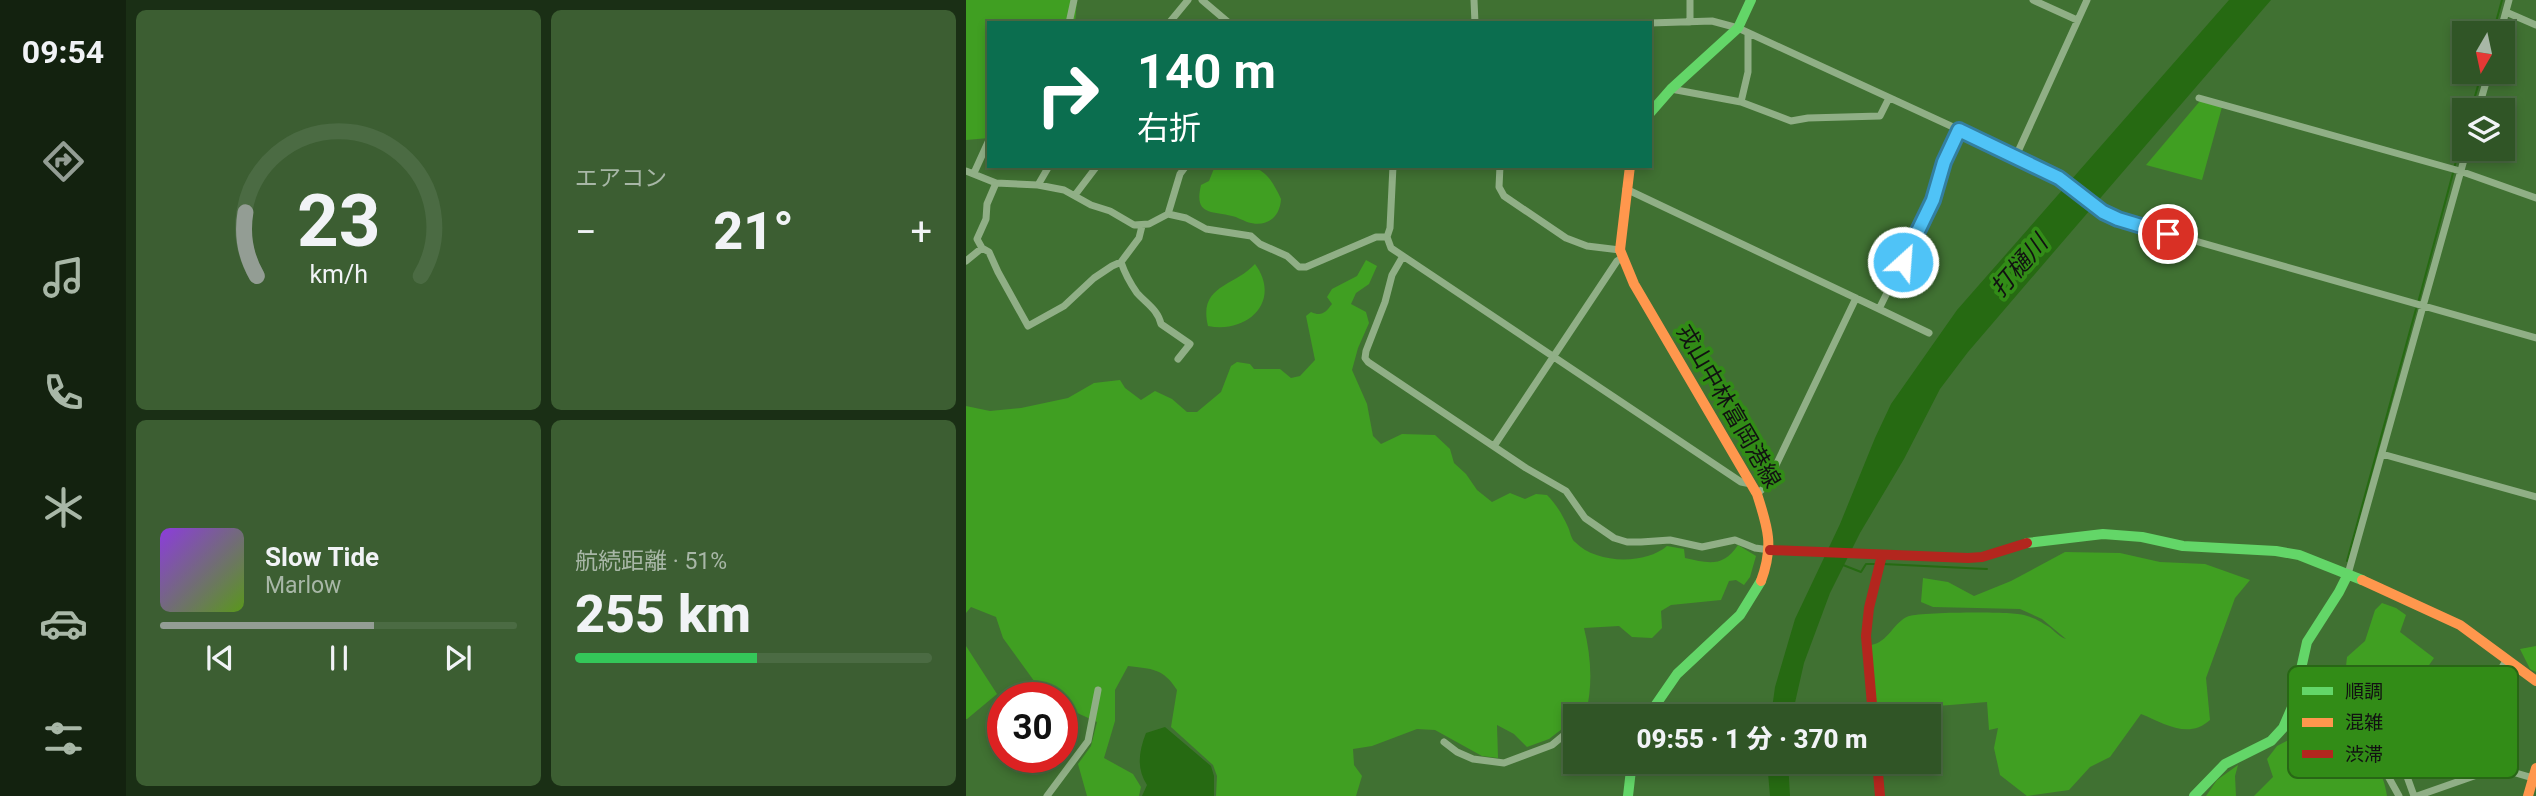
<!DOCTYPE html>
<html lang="ja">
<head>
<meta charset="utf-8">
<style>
	body { margin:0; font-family:Roboto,"Noto Sans JP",sans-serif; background:#3c5e32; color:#f1f3f6; height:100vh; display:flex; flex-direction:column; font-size:26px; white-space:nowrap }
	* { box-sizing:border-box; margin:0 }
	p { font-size:23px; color:#a8b7a7 }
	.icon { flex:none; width:38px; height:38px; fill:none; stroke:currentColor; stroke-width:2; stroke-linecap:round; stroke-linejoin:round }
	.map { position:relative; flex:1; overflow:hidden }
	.details { display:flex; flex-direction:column; gap:10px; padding:10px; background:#1a2f15; width:840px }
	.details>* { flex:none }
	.banner { position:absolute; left:21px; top:21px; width:665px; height:147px; border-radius:0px; box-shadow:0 4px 10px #0003,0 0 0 2px #4b6b43; background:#0b6e4f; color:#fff; overflow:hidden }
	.needle { width:46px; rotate:189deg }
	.controls { position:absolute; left:1486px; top:21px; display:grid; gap:14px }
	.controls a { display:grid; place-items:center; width:63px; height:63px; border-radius:0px; background:#305526; box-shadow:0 4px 10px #0003,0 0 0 2px #4b6b43; font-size:35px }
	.speed { position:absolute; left:21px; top:682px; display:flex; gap:14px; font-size:35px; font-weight:700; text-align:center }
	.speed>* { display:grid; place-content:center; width:91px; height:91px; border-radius:50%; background:#305526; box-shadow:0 4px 10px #0003,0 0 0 2px #4b6b43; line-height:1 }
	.speed .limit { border:10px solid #d22; background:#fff; color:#111 }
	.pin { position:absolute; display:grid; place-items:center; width:60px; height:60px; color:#fff; margin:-30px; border:4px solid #fff; border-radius:50%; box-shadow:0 2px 7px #0007 }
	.me { position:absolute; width:77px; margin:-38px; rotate:26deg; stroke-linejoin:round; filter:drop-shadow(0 0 5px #0008) }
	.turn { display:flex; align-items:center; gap:24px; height:147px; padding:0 35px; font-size:32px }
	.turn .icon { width:91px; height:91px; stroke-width:2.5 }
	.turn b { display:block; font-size:49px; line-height:60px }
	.big { font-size:52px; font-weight:800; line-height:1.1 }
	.details .card { flex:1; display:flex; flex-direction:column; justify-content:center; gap:10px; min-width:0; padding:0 24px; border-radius:10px; background:#3c5e32 }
	.details .dial { align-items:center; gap:0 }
	.dial svg { height:182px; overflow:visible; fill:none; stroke:#4b6b43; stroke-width:7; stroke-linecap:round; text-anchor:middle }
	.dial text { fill:#f1f3f6; stroke:none }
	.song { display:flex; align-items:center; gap:21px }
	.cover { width:84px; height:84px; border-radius:10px; background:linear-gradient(135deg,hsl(270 70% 55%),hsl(90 70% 35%)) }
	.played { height:7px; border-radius:4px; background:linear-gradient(90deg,#939d94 60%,#4b6b43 60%) }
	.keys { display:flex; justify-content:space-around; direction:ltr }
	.heat { display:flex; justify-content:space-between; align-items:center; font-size:38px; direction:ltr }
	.charge { height:10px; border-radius:5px; background:linear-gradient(90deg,#34c759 51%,#4b6b43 0) }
	.details .tiles { flex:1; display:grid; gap:10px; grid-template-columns:repeat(2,1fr) }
	.trip { position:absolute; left:597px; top:704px; width:378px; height:70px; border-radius:0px; background:#305526; box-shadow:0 4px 10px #0003,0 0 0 2px #4b6b43; font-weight:800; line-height:70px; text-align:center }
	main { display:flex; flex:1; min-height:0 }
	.dock { display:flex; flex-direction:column; width:126px; justify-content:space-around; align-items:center; background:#13220f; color:#a8b7a7 }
	.dock .icon { width:49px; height:49px }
	.dock .active { color:#939d94 }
	.dock b { font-size:32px; color:#f1f3f6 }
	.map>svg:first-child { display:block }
	.green { fill:#409f22 }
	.water { fill:#266a12 }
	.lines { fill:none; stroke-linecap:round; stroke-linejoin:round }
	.stream { stroke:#266a12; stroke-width:2 }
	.street { stroke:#90af86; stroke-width:7 }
	.fast { stroke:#63d668; stroke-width:10 }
	.slow { stroke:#ff974d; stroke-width:10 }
	.jam { stroke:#b3261e; stroke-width:10 }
	.route-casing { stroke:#337fa1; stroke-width:18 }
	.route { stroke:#4fc3f7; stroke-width:12 }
	.labels { text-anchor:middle; stroke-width:7; stroke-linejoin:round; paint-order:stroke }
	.street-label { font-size:23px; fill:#111; stroke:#328c17 }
	.water-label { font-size:24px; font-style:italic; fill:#111; stroke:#328c17 }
	.key { fill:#328c17; stroke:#286715; stroke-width:2 }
	.key-label { font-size:19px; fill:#111 }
</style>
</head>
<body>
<main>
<nav class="dock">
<b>09:54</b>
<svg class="icon active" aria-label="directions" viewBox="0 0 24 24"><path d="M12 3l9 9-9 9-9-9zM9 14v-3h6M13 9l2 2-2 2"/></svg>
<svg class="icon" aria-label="music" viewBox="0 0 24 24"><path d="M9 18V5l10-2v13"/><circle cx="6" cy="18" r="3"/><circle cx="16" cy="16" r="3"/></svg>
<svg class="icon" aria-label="phone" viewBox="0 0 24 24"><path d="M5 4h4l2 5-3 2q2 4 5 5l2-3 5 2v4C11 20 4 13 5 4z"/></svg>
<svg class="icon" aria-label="climate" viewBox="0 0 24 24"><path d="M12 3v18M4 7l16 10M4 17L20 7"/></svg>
<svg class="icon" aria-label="car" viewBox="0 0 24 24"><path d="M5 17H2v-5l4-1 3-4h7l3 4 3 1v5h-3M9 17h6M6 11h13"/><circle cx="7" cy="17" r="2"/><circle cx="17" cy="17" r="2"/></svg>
<svg class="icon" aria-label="filters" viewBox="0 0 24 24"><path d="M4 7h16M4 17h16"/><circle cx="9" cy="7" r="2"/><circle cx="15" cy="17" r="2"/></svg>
</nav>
<section class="details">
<div class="tiles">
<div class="card dial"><svg viewBox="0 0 100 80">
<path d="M14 69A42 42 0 1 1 86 69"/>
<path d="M14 69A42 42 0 0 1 9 41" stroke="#939d94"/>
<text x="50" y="56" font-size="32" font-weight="700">23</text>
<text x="50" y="72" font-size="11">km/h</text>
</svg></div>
<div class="card"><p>エアコン</p>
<div class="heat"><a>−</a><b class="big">21°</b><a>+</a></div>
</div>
<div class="card">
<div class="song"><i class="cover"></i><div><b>Slow Tide</b><p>Marlow</p></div></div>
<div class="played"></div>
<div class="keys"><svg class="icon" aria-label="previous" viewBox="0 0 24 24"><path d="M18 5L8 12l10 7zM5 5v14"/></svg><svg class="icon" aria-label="pause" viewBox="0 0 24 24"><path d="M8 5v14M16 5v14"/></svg><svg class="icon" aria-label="next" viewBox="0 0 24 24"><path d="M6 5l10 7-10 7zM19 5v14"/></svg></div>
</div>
<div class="card"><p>航続距離 · 51%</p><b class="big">255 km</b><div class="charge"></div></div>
</div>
</section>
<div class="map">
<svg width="1570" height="796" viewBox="0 0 1570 796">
	<rect width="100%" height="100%" fill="#407132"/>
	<!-- green -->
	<path class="green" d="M 0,0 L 111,0 L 109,23 L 23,23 L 23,138 L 0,140 Z
		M 1234,101 L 1256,107 L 1236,180 L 1180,165 Z
		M 249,166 C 286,166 298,161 315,199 C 314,218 300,228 281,222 C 276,220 271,217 266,216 C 244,211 228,215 235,185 L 243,181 Z
		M 400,260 L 411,266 L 403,284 L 390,293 L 385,304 L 400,312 L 403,323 L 392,348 L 386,370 L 401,404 L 407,436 L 415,444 L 436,434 L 469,435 L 484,449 L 488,463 L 500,474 L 511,490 L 526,502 L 544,493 L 559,499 L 570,494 L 581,495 C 590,504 596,514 602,527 C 604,531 605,539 609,542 C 630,564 679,565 701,546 L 718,549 L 719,558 C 742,563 757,568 772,545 L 790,556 L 784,577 L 778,585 L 770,580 L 763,581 L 755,600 L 705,605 L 695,611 L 696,628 L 686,638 L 666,637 L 653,626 L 618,628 C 625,656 627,684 620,713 L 609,716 L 609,719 L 583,739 L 561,747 L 548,734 L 531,725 L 532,758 L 516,756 L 469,730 L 451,729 L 406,746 L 387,749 L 388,765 L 396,776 L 390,796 L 250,796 L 251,776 L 247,765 L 205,727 L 211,690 C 197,668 186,669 162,666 L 149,690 L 149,721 L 138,758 L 167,774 L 175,787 L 173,796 L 121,796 L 112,764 L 125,746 L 131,722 L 96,706 L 96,698 L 83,698 L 79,696 L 37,638 L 30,617 L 5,607 L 0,613 L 0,406 L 24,411 L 55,408 L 102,398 L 128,383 L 154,380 L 159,388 L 175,400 L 189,391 L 206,399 L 221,412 L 231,412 L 255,392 L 265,366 L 271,362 L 284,364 L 288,369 L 314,369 L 325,378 L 334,376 L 349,360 L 340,316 L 345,312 C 356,317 360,312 366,304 L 361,297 L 366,289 L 391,276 Z
		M 289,264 C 316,301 282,334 242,326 C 232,285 268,287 289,264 Z
		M 1099,552 L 1154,553 L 1194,562 L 1239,564 L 1284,580 L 1269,598 L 1240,678 L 1244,720 C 1222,740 1198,723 1175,714 L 1144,757 L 1124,767 L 1103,790 L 1061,796 L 1034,775 L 1028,748 L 1032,728 L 1023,730 L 1021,702 L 910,711 L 905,645 C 923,642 927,622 943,616 C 956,612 1046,611 1058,615 C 1065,617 1073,620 1078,624 C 1087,628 1091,636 1100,639 L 1076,619 L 1054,609 L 967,607 L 955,602 L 957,578 L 982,582 L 1008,596 L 1045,581 Z
		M 1416,603 L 1430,608 L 1440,615 L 1434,632 L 1468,658 L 1440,698 L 1417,703 L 1393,701 L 1378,684 L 1381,657 L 1399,641 L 1409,610 Z
		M 0,646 L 31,694 L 1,719 L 0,719 Z
		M 1570,646 L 1570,672 L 1564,669 L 1554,649 Z
		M 1380,728 L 1382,740 C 1404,756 1417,768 1421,796 L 1288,796 L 1307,777 L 1301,759 L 1311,746 L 1326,738 L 1331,746 L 1346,735 L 1362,739 L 1370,732 Z
		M 1272,765 L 1269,776 L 1270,796 L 1240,796 L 1251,780 Z"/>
	<!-- water -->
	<path class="water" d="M 1263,0 L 1305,0 L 1093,246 L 1002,352 L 974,389 L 938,459 L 894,533 L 864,593 L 838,663 L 826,716 L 805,716 L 809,687 L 829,619 L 874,524 L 909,438 L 925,404 L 991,310 Z
		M 199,727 L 245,766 L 248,776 L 248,796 L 176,796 L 181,785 C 170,768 173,751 180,733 Z
		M 801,761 L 822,761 L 824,796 L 804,796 Z"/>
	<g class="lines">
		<!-- stream -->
		<path class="stream" d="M 1527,33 L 1536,0
			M 1505,110 L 1516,72
			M 1488,168 L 1498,135
			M 1452,303 L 1487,173
			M 1381,561 L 1450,309
			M 917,564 L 1021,569
			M 877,565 L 895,572 L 900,564 L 908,564"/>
		<!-- street -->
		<path class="street" d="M 236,0 L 263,23
			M 508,0 L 509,23
			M 724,0 L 724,22
			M 1067,0 L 1111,20
			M 1540,12 L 1570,25
			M 103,23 L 108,0
			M 203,23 L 222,0
			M 684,23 L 746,21 L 772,28 L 1050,156 L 1093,178 L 1134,210 L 1152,219 L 1570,338
			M 1534,33 L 1543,0
			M 705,89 L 775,102 L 825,121 L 842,118 L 914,116 L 923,98
			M 1233,98 L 1494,171 L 1570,198
			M 775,102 L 782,72 L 782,33
			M 1512,110 L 1523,72
			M 1050,156 L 1121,0
			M 427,166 L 424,228 L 421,237 L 425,248 L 775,482 L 785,484
			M 534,166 L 533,187 L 538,196 L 600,238 L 621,246 L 654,250
			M 0,171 L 30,183 L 72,185 L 98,190 L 125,205 L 144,211 L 168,225 L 183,224 L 202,214 L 214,174 L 220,166
			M 8,173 L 23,140
			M 30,183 L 21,204 L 20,219 L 11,239 L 16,248 L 23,252 L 32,272 L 62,326 L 98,306 L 128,278 L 146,266 L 155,262 L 173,238 L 176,226
			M 72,185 L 83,166
			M 660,189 L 913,309 L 967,200 L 978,162 L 993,130
			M 109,195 L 131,166
			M 202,214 L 220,218 L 240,229 L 285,236 L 294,244 L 321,256 L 333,267 L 340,267 L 410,237 L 421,237
			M 437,256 L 426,275 L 419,302 L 400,351 L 399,358 L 402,362 L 560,468 L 600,491 L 619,518 L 648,538 L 661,542 L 675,542 L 704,540 L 736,547 L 769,540 L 789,548 L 804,550
			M 0,261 L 16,248
			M 155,262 C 159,274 164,283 171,293 C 181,304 192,310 195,324 L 224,344 L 212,359
			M 913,309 L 963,333
			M 528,446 L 651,261 L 656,258
			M 1416,454 L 1570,497
			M 791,494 L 800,486 L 890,298
			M 1382,574 L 1501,149
			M 478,742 L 491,752 L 507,759 L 538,763 L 586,745 L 609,726
			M 1439,771 L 1448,796
			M 81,796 L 122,741 L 132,690
			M 1433,796 L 1413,760 L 1413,748 L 1432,736 L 1474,739 L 1482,735 L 1500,704 L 1527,682 L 1541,659
			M 1451,796 L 1528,769 L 1536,769 L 1570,779"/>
		<!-- fast -->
		<path class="fast" d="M 684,113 L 705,89 L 772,28 L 785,0
			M 1061,543 L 1137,534 L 1176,537 L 1217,546 L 1310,551 L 1333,555 L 1396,580
			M 682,716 L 711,674 L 774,615 L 795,581
			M 662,796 L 666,761
			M 1228,796 L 1259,764 L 1305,741 L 1317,728 L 1327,705 L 1341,642 L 1373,592 L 1382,574"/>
		<!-- slow -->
		<path class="slow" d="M 664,166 L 654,250 L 668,284 L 791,494 C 802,528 808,546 795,581
			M 1396,580 L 1494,625 L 1570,681
			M 1562,796 L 1570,768"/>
		<!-- jam -->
		<path class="jam" d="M 804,550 L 1002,558 L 1016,557 L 1061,543
			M 907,716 L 900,636 L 903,608 L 916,555
			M 911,761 L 914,796"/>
	</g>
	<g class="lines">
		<defs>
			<path id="route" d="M 937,262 L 967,200 L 978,162 L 993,130 L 1093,178 L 1137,212 L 1152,219 L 1202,234"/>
		</defs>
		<!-- route casing -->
		<use href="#route" class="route-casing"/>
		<!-- route -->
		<use href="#route" class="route"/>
	</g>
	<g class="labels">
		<!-- street labels -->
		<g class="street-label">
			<text transform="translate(763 406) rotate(60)" y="8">戎山中林富岡港線</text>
		</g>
		<!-- water labels -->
		<g class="water-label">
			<text transform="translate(1053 266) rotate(-49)" y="8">打樋川</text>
		</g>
	</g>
	<!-- legend -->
	<rect x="1322" y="666" width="230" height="112" rx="10" class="key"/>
	<rect x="1336" y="687" width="31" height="8" fill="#63d668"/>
	<rect x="1336" y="718" width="31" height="9" fill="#ff974d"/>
	<rect x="1336" y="750" width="31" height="8" fill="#b3261e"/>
	<g class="key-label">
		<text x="1379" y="698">順調</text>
		<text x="1379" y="729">混雑</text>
		<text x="1379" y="761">渋滞</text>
	</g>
</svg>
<div class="controls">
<a><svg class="needle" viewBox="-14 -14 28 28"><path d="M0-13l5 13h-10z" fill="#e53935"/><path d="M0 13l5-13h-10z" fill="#a8b7a7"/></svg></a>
<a><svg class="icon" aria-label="layers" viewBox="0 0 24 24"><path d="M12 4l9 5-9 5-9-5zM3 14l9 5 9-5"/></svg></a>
</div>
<div class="speed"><div class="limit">30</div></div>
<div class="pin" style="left:1202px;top:234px;background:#d93025"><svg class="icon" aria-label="arrive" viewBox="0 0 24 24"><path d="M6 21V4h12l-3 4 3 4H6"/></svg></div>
<svg class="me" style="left:937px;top:262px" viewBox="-20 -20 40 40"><circle r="17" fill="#4fc3f7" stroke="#fff" stroke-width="3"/><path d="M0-11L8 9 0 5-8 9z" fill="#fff"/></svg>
<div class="trip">09:55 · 1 分 · 370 m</div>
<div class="banner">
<div class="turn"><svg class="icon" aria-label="right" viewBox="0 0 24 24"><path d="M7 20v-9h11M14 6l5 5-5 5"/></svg><div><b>140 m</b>右折</div></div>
</div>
</div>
</main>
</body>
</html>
